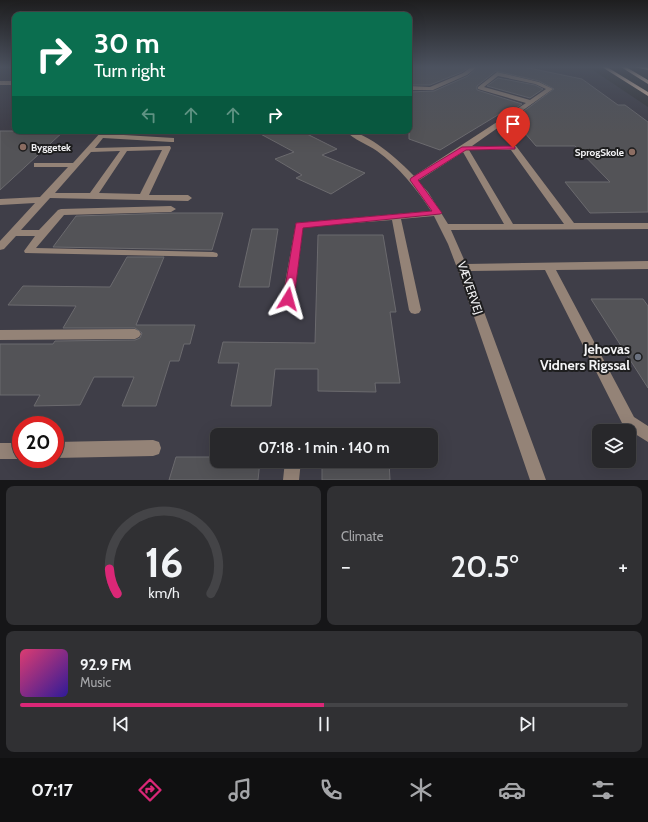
<!DOCTYPE html>
<html lang="en">
<head>
<meta charset="utf-8">
<style>
	body { margin:0; font-family:Cabin,sans-serif; background:#303033; color:#f1f3f6; height:100vh; display:flex; flex-direction:column; font-size:15px; white-space:nowrap }
	* { box-sizing:border-box; margin:0 }
	p { font-size:13px; color:#a5a6a9 }
	.icon { flex:none; width:22px; height:22px; fill:none; stroke:currentColor; stroke-width:2; stroke-linecap:round; stroke-linejoin:round }
	.map { position:relative; height:480px; overflow:hidden }
	.side { display:flex; flex-direction:column; gap:6px; padding:6px; background:#161618; flex:1 }
	.side>* { flex:none }
	.hud { position:absolute; left:12px; top:12px; width:400px; height:122px; border-radius:8px; box-shadow:0 4px 16px #0002,0 0 0 1px #444447; background:#0b6e4f; color:#fff; overflow:hidden }
	.tools { position:absolute; left:592px; top:424px; display:grid; gap:8px }
	.tools a { display:grid; place-items:center; width:44px; height:44px; border-radius:8px; background:#28282b; box-shadow:0 4px 16px #0002,0 0 0 1px #444447; font-size:20px }
	.speed { position:absolute; left:12px; top:416px; display:flex; gap:8px; font-size:20px; font-weight:700; text-align:center }
	.speed>* { display:grid; place-content:center; width:52px; height:52px; border-radius:50%; background:#28282b; box-shadow:0 4px 16px #0002,0 0 0 1px #444447; line-height:1 }
	.speed .limit { border:6px solid #d22; background:#fff; color:#111 }
	.pin { position:absolute; display:grid; place-items:center; width:34px; height:34px; color:#fff; margin:-41px -17px; border-radius:50% 50% 50% 0; rotate:-45deg; box-shadow:0 0 4px #0007 }
	.pin .icon { rotate:45deg }
	.me { position:absolute; width:44px; margin:-22px; rotate:8deg; stroke-linejoin:round; filter:drop-shadow(0 0 3px #0008) }
	.turn { display:flex; align-items:center; gap:14px; height:84px; padding:0 16px; font-size:18px }
	.turn .icon { width:52px; height:52px; stroke-width:2.5 }
	.turn b { display:block; font-size:28px; line-height:34px }
	.lanes { display:flex; align-items:center; height:38px; padding:0 16px; background:#0003; justify-content:center; gap:20px; direction:ltr }
	.lanes .off { opacity:.35 }
	.big { font-size:30px; font-weight:600; line-height:1.1 }
	.side .card { flex:1; display:flex; flex-direction:column; justify-content:center; gap:6px; min-width:0; padding:0 14px; border-radius:8px; background:#303033 }
	.side .dial { align-items:center; gap:0 }
	.dial svg { height:104px; overflow:visible; fill:none; stroke:#444447; stroke-width:7; stroke-linecap:round; text-anchor:middle }
	.dial text { fill:#f1f3f6; stroke:none }
	.song { display:flex; align-items:center; gap:12px }
	.cover { width:48px; height:48px; border-radius:6px; background:linear-gradient(135deg,hsl(340 70% 55%),hsl(250 70% 35%)) }
	.played { height:4px; border-radius:2px; background:linear-gradient(90deg,#db2777 50%,#444447 50%) }
	.keys { display:flex; justify-content:space-around; direction:ltr }
	.heat { display:flex; justify-content:space-between; align-items:center; font-size:22px; direction:ltr }
	.side .tiles { flex:1; display:grid; gap:6px; grid-template-columns:1fr 1fr }
	.card:last-child { grid-column:span 2 }
	.trip { position:absolute; left:210px; top:428px; width:228px; height:40px; border-radius:8px; background:#28282b; box-shadow:0 4px 16px #0002,0 0 0 1px #444447; font-weight:600; line-height:40px; text-align:center }
	.dock { display:flex; height:64px; justify-content:space-around; align-items:center; background:#101011; color:#a5a6a9 }
	.dock .icon { width:28px; height:28px }
	.dock .active { color:#db2777 }
	.dock b { font-size:18px; color:#f1f3f6 }
	.map>svg:first-child { display:block }
	.built { fill:#3f3e48; fill-rule:evenodd }
	.building { fill:#535357; stroke:#6b6a6e }
	.lines { fill:none; stroke-linecap:round; stroke-linejoin:round }
	.minor { fill:#948377; fill-rule:evenodd }
	.major { fill:#f3d0b6; fill-rule:evenodd }
	.route { fill:#db2777; stroke:#8e194d }
	.education-dot { fill:#8d6e63; stroke:#1e1e1f; stroke-width:1.5 }
	.worship-dot { fill:#6b7280; stroke:#1e1e1f; stroke-width:1.5 }
	.labels { text-anchor:middle; stroke-width:4; stroke-linejoin:round; paint-order:stroke }
	.far-poi-label { font-size:10px; font-weight:bold; fill:#f3f3f5; stroke:#1e1e1f; text-anchor:start }
	.street-label { font-size:12px; fill:#f3f3f5; stroke:#1e1e1f }
	.near-poi-label { font-size:14px; font-weight:bold; fill:#f3f3f5; stroke:#1e1e1f; text-anchor:end }
</style>
</head>
<body>
<div class="map">
<svg width="648" height="480" viewBox="0 0 648 480">
	<rect width="100%" height="100%" fill="#363639"/>
	<!-- built -->
	<path class="built" d="M 0,67 L 15,67 L 15,131 L 409,131 L 409,67 L 578,67 L 593,70 L 648,107 L 648,480 L 0,480 ZM 21,425 L 55,425 L 55,459 L 21,459 ZM 599,431 L 629,431 L 629,461 L 599,461 ZM 217,435 L 431,435 L 431,461 L 217,461 Z"/>
	<!-- building -->
	<path class="building" d="M 409,67 L 469,67 L 462,72 L 430,85 L 409,85 Z
		M 478,67 L 524,67 L 582,79 L 618,105 L 625,105 L 648,122 L 648,212 L 590,213 L 565,182 L 610,182 L 575,146 L 536,146 L 513,119 L 554,89 L 539,81 L 496,71 L 477,86 L 477,90 L 522,104 L 509,113 L 506,110 L 440,150 L 409,139 L 409,92 L 434,91 L 468,76 Z
		M 498,78 L 535,85 L 543,89 L 530,98 L 487,86 Z
		M 0,131 L 64,131 L 0,190 Z
		M 255,131 L 301,131 L 337,149 L 322,155 L 365,173 L 331,194 L 296,178 L 302,175 L 275,159 L 294,152 Z
		M 173,213 L 223,213 L 212,250 L 53,247 L 76,216 Z
		M 252,229 L 278,229 L 269,287 L 239,287 Z
		M 318,235 L 383,235 L 396,312 L 390,312 L 400,383 L 375,383 L 376,392 L 318,391 L 318,369 L 275,369 L 271,406 L 231,406 L 239,363 L 218,363 L 223,342 L 315,343 Z
		M 127,257 L 164,257 L 136,325 L 195,325 L 190,344 L 184,344 L 179,361 L 170,361 L 156,406 L 122,406 L 134,377 L 94,377 L 80,405 L 34,406 L 40,395 L 0,395 L 0,344 L 53,344 L 55,341 L 135,340 L 140,338 L 142,333 L 135,328 L 63,328 L 76,306 L 8,305 L 23,286 L 110,287 Z
		M 591,299 L 643,299 L 648,306 L 648,388 Z
		M 176,457 L 217,457 L 217,461 L 260,461 L 258,480 L 169,480 Z
		M 322,461 L 389,461 L 390,480 L 322,480 Z"/>
	<g class="lines">
		<!-- minor -->
		<path class="minor" d="M 471,67 L 477,67 L 467,75 L 433,90 L 409,90 L 409,86 L 430,87 L 463,73 Z
			M 497,72 L 539,82 L 553,89 L 472,146 L 516,146 L 574,223 L 648,223 L 648,229 L 451,230 L 466,264 L 648,261 L 648,269 L 556,270 L 634,417 L 648,426 L 648,442 L 624,427 L 545,270 L 469,271 L 546,480 L 530,480 L 459,273 L 448,244 L 434,216 L 401,219 L 421,310 L 419,313 L 415,314 L 411,313 L 409,310 L 392,220 L 303,227 L 294,299 L 292,302 L 284,302 L 282,299 L 296,223 L 431,211 C 416,188 399,167 377,151 C 367,144 354,140 346,131 C 367,131 400,161 414,176 L 526,103 L 478,89 L 478,87 ZM 498,76 L 535,84 L 546,89 L 530,100 L 484,87 ZM 469,150 L 511,150 L 564,224 L 513,224 ZM 463,152 L 504,224 L 448,224 L 428,192 L 418,181 Z
			M 0,81 L 15,81 L 15,85 L 0,85 Z
			M 102,131 L 109,131 L 107,134 L 174,138 L 174,142 L 171,142 L 103,138 L 95,148 L 170,146 L 171,148 L 149,195 L 188,195 L 192,198 L 188,201 L 50,198 L 21,230 L 39,230 L 58,210 L 61,209 L 171,206 L 176,209 L 171,212 L 64,215 L 36,248 L 213,252 L 217,253 L 218,255 L 217,257 L 25,253 L 24,251 L 35,236 L 16,236 L 4,249 L 0,250 L 0,241 L 35,203 L 0,205 L 0,199 L 40,197 L 68,167 L 34,167 L 34,163 L 73,163 ZM 162,150 L 140,194 L 99,193 L 127,151 ZM 120,151 L 90,193 L 55,193 L 91,152 Z
			M 135,329 L 139,331 L 141,334 L 139,337 L 135,339 L 0,340 L 0,330 Z
			M 153,440 L 159,442 L 161,448 L 159,454 L 153,456 L 55,458 L 55,442 Z
			M 0,443 L 21,443 L 21,459 L 0,459 Z
			M 285,461 L 301,461 L 299,480 L 283,480 Z"/>
		<!-- major -->
		<path class="major" d="M 602,67 L 607,67 L 648,92 L 648,96 Z
			M 621,67 L 626,67 L 648,80 L 648,84 Z
			M 634,67 L 648,67 L 648,70 Z"/>
	</g>
	<!-- sky -->
	<linearGradient id="sky" x2="0" y2="1"><stop stop-color="#1e1e1f"/><stop offset="0.5" stop-color="#4c525f"/><stop offset="1" stop-color="#4c525f" stop-opacity="0"/></linearGradient>
	<rect width="648" height="134" fill="url(#sky)"/>
	<!-- route -->
	<path class="route" d="M 513,146 L 515,147 L 515,149 L 466,150 L 418,180 L 442,213 L 440,214 L 303,228 L 294,299 L 292,302 L 284,302 L 283,299 L 296,223 L 432,211 L 410,180 L 411,178 L 462,147 Z"/>
	<!-- markers -->
	<g class="education-dot">
		<circle cx="23" cy="147" r="4"/>
		<circle cx="632" cy="152" r="4"/>
	</g>
	<circle class="worship-dot" cx="638" cy="357" r="4"/>
	<g class="labels">
		<!-- far-poi labels -->
		<g class="far-poi-label">
			<text x="31" y="151">Byggetek</text>
			<text x="624" y="156" text-anchor="end">SprogSkole</text>
		</g>
		<!-- street labels -->
		<g class="street-label">
			<text transform="translate(470 288) rotate(71)" y="4">VÆVERVEJ</text>
		</g>
		<!-- near-poi labels -->
		<g class="near-poi-label">
			<text x="630" y="354">Jehovas<tspan x="630" dy="16">Vidners Rigssal</tspan></text>
		</g>
	</g>
</svg>
<div class="tools">
<a><svg class="icon" aria-label="layers" viewBox="0 0 24 24"><path d="M12 4l9 5-9 5-9-5zM3 14l9 5 9-5"/></svg></a>
</div>
<div class="speed"><div class="limit">20</div></div>
<div class="pin" style="left:513px;top:148px;background:#d93025"><svg class="icon" aria-label="arrive" viewBox="0 0 24 24"><path d="M6 21V4h12l-3 4 3 4H6"/></svg></div>
<svg class="me" style="left:288px;top:299px" viewBox="-20 -20 40 40"><path d="M0-17L14 15 0 8-14 15z" fill="#db2777" stroke="#fff" stroke-width="4"/></svg>
<div class="trip">07:18 · 1 min · 140 m</div>
<div class="hud">
<div class="turn"><svg class="icon" aria-label="right" viewBox="0 0 24 24"><path d="M7 20v-9h11M14 6l5 5-5 5"/></svg><div><b>30 m</b>Turn right</div></div>
<div class="lanes"><svg class="icon off" aria-label="left" viewBox="0 0 24 24"><path d="M17 20v-9H6M10 6l-5 5 5 5"/></svg><svg class="icon off" aria-label="ahead" viewBox="0 0 24 24"><path d="M12 20V5M6 11l6-6 6 6"/></svg><svg class="icon off" aria-label="ahead" viewBox="0 0 24 24"><path d="M12 20V5M6 11l6-6 6 6"/></svg><svg class="icon" aria-label="right" viewBox="0 0 24 24"><path d="M7 20v-9h11M14 6l5 5-5 5"/></svg></div>
</div>
</div>
<section class="side">
<div class="tiles">
<div class="card dial"><svg viewBox="0 0 100 80">
<path d="M14 69A42 42 0 1 1 86 69"/>
<path d="M14 69A42 42 0 0 1 8 50" stroke="#db2777"/>
<text x="50" y="56" font-size="32" font-weight="700">16</text>
<text x="50" y="72" font-size="11">km/h</text>
</svg></div>
<div class="card"><p>Climate</p>
<div class="heat"><a>−</a><b class="big">20.5°</b><a>+</a></div>
</div>
<div class="card">
<div class="song"><i class="cover"></i><div><b>92.9 FM</b><p>Music</p></div></div>
<div class="played"></div>
<div class="keys"><svg class="icon" aria-label="previous" viewBox="0 0 24 24"><path d="M18 5L8 12l10 7zM5 5v14"/></svg><svg class="icon" aria-label="pause" viewBox="0 0 24 24"><path d="M8 5v14M16 5v14"/></svg><svg class="icon" aria-label="next" viewBox="0 0 24 24"><path d="M6 5l10 7-10 7zM19 5v14"/></svg></div>
</div>
</div>
</section>
<nav class="dock">
<b>07:17</b>
<svg class="icon active" aria-label="directions" viewBox="0 0 24 24"><path d="M12 3l9 9-9 9-9-9zM9 14v-3h6M13 9l2 2-2 2"/></svg>
<svg class="icon" aria-label="music" viewBox="0 0 24 24"><path d="M9 18V5l10-2v13"/><circle cx="6" cy="18" r="3"/><circle cx="16" cy="16" r="3"/></svg>
<svg class="icon" aria-label="phone" viewBox="0 0 24 24"><path d="M5 4h4l2 5-3 2q2 4 5 5l2-3 5 2v4C11 20 4 13 5 4z"/></svg>
<svg class="icon" aria-label="climate" viewBox="0 0 24 24"><path d="M12 3v18M4 7l16 10M4 17L20 7"/></svg>
<svg class="icon" aria-label="car" viewBox="0 0 24 24"><path d="M5 17H2v-5l4-1 3-4h7l3 4 3 1v5h-3M9 17h6M6 11h13"/><circle cx="7" cy="17" r="2"/><circle cx="17" cy="17" r="2"/></svg>
<svg class="icon" aria-label="filters" viewBox="0 0 24 24"><path d="M4 7h16M4 17h16"/><circle cx="9" cy="7" r="2"/><circle cx="15" cy="17" r="2"/></svg>
</nav>
</body>
</html>
